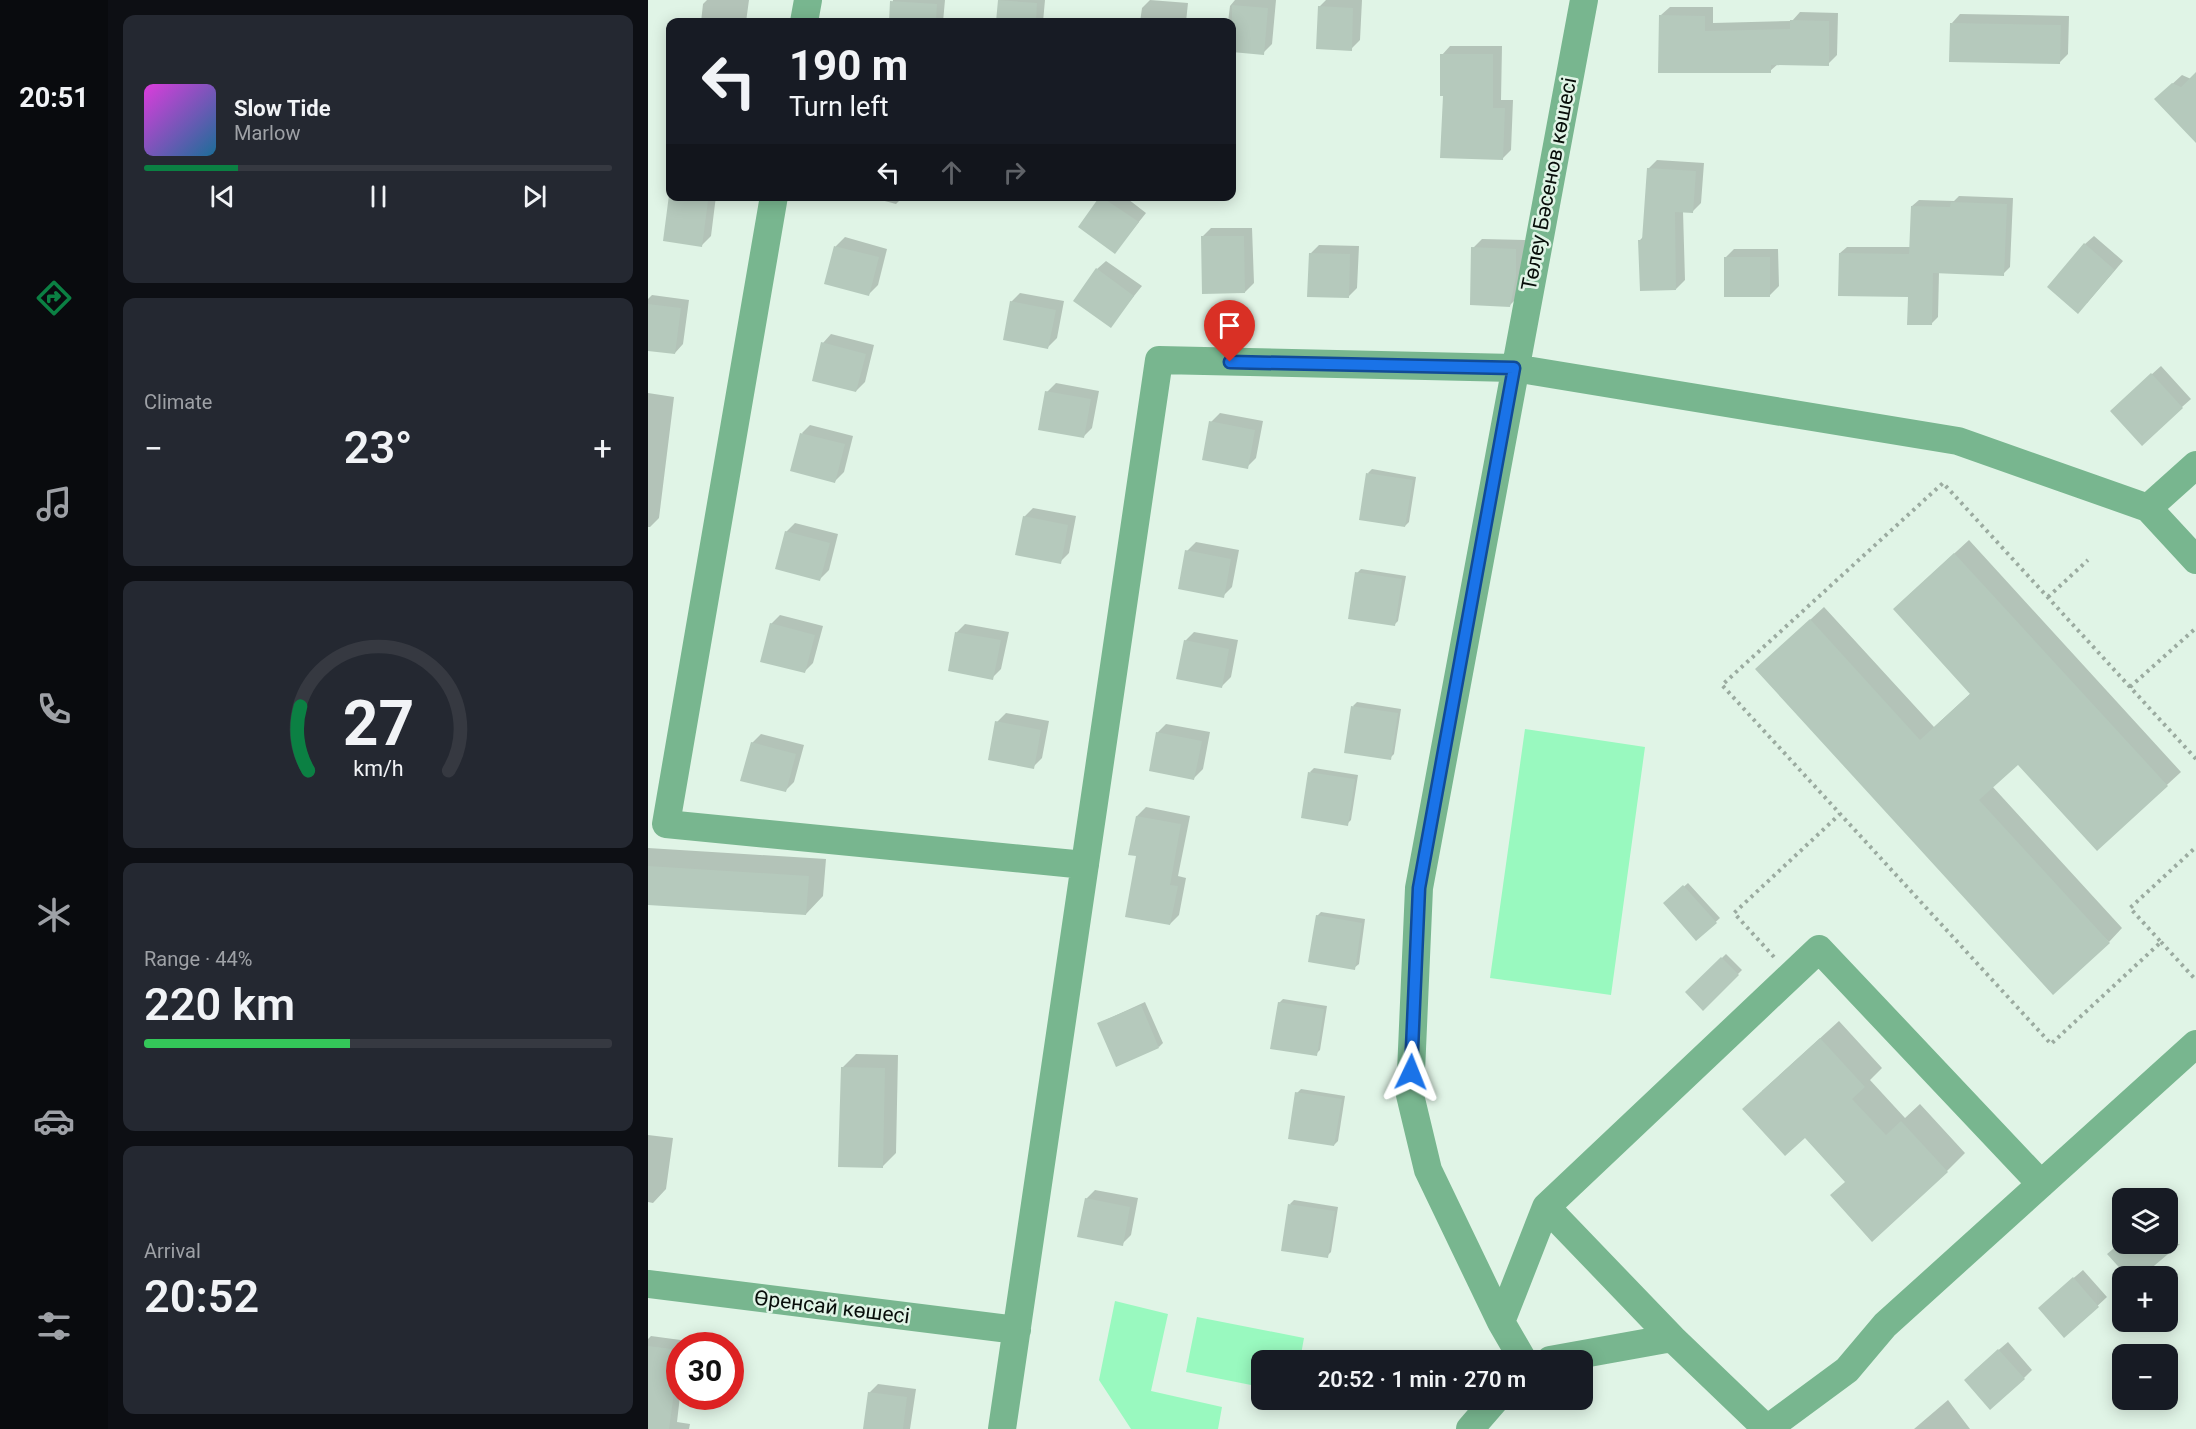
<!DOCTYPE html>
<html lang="en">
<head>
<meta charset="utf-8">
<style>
	body { margin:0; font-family:Roboto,sans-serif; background:#242831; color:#f1f3f6; height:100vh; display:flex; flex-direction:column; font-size:22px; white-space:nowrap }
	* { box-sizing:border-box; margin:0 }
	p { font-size:20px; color:#9ea1a6 }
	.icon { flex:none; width:33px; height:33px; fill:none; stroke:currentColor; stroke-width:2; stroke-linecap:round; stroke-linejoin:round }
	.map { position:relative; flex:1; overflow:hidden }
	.sheet { display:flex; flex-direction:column; gap:15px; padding:15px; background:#0d0f14; width:540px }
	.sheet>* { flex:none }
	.banner { position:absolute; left:18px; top:18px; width:570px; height:183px; border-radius:12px; box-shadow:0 3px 15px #0003; background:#171b24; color:#f1f3f6; overflow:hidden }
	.fabs { position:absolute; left:1464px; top:1188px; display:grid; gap:12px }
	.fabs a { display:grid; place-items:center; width:66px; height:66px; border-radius:12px; background:#171b24; box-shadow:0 3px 15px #0003; font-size:30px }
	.speed { position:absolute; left:18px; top:1332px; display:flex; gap:12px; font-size:30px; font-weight:700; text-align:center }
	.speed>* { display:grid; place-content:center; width:78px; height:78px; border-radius:50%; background:#171b24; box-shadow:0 3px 15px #0003; line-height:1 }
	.speed .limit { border:9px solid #d22; background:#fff; color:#111 }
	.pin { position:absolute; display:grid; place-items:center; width:51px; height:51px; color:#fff; margin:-62px -26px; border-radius:50% 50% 50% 0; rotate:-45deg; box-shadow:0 0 6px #0007 }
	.pin .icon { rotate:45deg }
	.me { position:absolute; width:66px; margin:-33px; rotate:2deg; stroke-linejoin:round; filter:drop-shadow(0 0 4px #0008) }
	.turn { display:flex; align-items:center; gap:21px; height:126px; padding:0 24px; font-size:27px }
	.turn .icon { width:78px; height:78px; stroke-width:2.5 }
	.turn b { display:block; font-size:42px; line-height:51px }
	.lanes { display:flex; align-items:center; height:57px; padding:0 24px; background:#0003; justify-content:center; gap:30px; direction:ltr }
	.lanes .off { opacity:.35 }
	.big { font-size:45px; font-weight:600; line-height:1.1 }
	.sheet .tile { flex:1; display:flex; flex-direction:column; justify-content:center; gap:9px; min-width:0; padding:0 21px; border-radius:12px; background:#242831 }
	.sheet .dial { align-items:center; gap:0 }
	.dial svg { height:156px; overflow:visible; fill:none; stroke:#363941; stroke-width:7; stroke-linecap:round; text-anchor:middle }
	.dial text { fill:#f1f3f6; stroke:none }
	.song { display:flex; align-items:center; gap:18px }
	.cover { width:72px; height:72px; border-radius:9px; background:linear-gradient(135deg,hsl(300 70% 55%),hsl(200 70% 35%)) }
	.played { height:6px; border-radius:3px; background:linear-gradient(90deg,#0b8043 20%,#363941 20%) }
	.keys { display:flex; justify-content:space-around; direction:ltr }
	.heat { display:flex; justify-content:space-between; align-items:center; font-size:33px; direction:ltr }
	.charge { height:9px; border-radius:4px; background:linear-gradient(90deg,#34c759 44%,#363941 0) }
	.trip { position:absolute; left:603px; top:1350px; width:342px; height:60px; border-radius:12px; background:#171b24; box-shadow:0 3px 15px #0003; font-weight:600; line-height:60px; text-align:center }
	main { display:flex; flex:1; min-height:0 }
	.dock { display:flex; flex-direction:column; width:108px; justify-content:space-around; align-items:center; background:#090b0e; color:#9ea1a6 }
	.dock .icon { width:42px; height:42px }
	.dock .selected { color:#0b8043 }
	.dock b { font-size:27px; color:#f1f3f6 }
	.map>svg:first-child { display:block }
	.green { fill:#99f9bf }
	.shadow { fill:#0003 }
	.building { fill:#b5c9bc }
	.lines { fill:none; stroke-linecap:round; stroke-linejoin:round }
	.path { stroke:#9baba0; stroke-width:4; stroke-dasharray:3 4.5; stroke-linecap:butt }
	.minor { stroke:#78b68f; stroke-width:28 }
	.route-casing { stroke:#114b97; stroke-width:15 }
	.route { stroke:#1a73e8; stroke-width:10 }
	.labels { text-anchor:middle; stroke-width:5; stroke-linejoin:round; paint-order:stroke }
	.street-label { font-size:21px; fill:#080e0a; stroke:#e0f4e6 }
</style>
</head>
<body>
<main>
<nav class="dock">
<b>20:51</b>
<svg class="icon selected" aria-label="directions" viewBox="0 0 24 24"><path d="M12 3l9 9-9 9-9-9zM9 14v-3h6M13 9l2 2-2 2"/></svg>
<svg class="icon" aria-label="music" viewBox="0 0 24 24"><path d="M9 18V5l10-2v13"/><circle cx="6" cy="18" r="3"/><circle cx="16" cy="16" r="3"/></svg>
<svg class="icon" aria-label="phone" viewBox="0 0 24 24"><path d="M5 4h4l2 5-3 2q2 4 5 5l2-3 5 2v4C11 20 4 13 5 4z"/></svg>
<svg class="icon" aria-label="climate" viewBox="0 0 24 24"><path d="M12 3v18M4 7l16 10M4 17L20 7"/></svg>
<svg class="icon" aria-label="car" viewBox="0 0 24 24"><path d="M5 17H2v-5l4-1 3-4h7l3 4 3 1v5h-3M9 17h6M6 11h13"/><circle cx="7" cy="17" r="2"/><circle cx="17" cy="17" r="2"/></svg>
<svg class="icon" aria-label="filters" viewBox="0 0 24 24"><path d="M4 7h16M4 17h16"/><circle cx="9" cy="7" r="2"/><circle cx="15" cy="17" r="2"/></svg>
</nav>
<section class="sheet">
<div class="tile">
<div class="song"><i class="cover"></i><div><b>Slow Tide</b><p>Marlow</p></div></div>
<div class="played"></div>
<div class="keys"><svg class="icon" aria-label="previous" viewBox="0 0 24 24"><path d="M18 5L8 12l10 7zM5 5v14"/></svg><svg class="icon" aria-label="pause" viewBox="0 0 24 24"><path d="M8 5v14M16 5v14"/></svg><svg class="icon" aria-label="next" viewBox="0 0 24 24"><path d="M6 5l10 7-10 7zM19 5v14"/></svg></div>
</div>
<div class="tile"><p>Climate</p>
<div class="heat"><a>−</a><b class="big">23°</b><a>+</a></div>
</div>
<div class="tile dial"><svg viewBox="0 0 100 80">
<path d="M14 69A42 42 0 1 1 86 69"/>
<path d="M14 69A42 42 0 0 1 10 36" stroke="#0b8043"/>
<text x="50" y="56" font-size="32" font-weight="700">27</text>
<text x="50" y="72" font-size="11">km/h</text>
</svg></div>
<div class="tile"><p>Range · 44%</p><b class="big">220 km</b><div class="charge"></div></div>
<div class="tile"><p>Arrival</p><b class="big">20:52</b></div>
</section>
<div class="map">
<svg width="1548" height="1429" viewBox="0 0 1548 1429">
	<rect width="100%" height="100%" fill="#e0f4e6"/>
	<!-- green -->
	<path class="green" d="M 877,729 L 997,747 L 963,995 L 842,978 Z
		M 467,1301 L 520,1314 L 503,1391 L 574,1407 L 570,1429 L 483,1429 L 451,1380 Z
		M 549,1317 L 656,1338 L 652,1360 L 614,1360 L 613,1387 L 538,1372 Z"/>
	<!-- shadow -->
	<path class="shadow" d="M 59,0 L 101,0 L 98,22 L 53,22 L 55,4 Z
		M 245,0 L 297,0 L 295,22 L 243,22 Z
		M 351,0 L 397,0 L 395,22 L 349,22 Z
		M 502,0 L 540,3 L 538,22 L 492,22 L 494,8 Z
		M 587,0 L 628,0 L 624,44 L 615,53 L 584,51 L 584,22 L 580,22 L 582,6 Z
		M 678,0 L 714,0 L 712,40 L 703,49 L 671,7 Z
		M 1022,7 L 1065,7 L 1065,23 L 1144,21 L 1152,12 L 1190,13 L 1189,55 L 1180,64 L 1130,64 L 1122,71 L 1013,15 Z
		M 1312,14 L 1421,16 L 1420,54 L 1411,63 L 1304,23 Z
		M 802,46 L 854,46 L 853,100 L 865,100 L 863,150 L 854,159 L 796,95 L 794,55 Z
		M 1548,74 L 1548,139 L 1508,99 L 1534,75 L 1543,79 Z
		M 1009,160 L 1056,163 L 1053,203 L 1044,212 L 1035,211 L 1037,280 L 1028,289 L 992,240 L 996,236 L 1000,169 Z
		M 23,196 L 68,196 L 63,236 L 54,245 Z
		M 218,196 L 256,196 L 248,204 Z
		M 453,196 L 476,196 L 498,213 L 467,252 L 432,227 Z
		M 1311,196 L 1365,198 L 1362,267 L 1355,274 L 1291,272 L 1290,317 L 1283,324 L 1261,296 L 1192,253 L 1199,247 L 1263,247 L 1264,206 L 1271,200 L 1306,201 Z
		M 563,228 L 604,228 L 606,283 L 597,292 L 554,237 Z
		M 1446,236 L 1475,261 L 1439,303 L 1437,244 Z
		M 197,237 L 239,249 L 230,285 L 221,294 L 178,283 L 188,246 Z
		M 834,239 L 877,240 L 876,267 L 871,296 L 862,305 L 825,248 Z
		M 671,245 L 711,246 L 709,288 L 700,297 L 662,254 Z
		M 1086,249 L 1130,249 L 1131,286 L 1122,295 L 1077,258 Z
		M 458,261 L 494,286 L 462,326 L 449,269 Z
		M 372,293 L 416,301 L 409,338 L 400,347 L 363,302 Z
		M 4,295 L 41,300 L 35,344 L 27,353 L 0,349 L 0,299 Z
		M 183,334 L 226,345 L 217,382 L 208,391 L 175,343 Z
		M 1513,366 L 1543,399 L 1534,407 L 1473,402 Z
		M 408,383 L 451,391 L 444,428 L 435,437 L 399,392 Z
		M 0,393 L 26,397 L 11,518 L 2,527 L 0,527 Z
		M 572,413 L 615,421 L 608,458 L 599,467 L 563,422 Z
		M 162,425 L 205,436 L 196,472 L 187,481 L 154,433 Z
		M 724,469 L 768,477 L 761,522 L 757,526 L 720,473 Z
		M 385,508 L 428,516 L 421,553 L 412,562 L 376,517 Z
		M 147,523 L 190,534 L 181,570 L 172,579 L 138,532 Z
		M 1321,540 L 1533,772 L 1449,849 L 1370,763 L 1344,786 L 1474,928 L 1461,942 L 1123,656 L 1176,607 L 1286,727 L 1323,693 L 1260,596 Z
		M 548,542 L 591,550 L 584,587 L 575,596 L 539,551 Z
		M 713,569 L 758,576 L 750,621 L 746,625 L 709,573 Z
		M 132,615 L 175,626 L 165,663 L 156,672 L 123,624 Z
		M 317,624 L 361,632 L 353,669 L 344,678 L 308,633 Z
		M 546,632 L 590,640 L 583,677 L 574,686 L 537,641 Z
		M 709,702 L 753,709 L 746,754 L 742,758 L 705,706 Z
		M 358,713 L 401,721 L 394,758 L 385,767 L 349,722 Z
		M 518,724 L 562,732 L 555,769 L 546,778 L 509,733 Z
		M 113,734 L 156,745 L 146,782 L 137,791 L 104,743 Z
		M 666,768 L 710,775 L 703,820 L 699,824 L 662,772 Z
		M 498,807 L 542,816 L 530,876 L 538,878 L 531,915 L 522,924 L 490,855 L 489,816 Z
		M 0,848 L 178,859 L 175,896 L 158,914 L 0,904 Z
		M 1040,883 L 1072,918 L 1049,939 L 1017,904 Z
		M 673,912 L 717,919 L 711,964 L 706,968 L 669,916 Z
		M 1078,954 L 1094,970 L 1055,1009 L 1039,992 Z
		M 635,999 L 679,1006 L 672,1050 L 668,1054 L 631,1003 Z
		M 497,1002 L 515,1043 L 511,1047 L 451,1023 Z
		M 1191,1021 L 1234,1068 L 1222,1080 L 1257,1118 L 1272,1104 L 1317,1153 L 1299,1171 L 1198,1181 L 1114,1091 Z
		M 208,1054 L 250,1055 L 248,1153 L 234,1167 L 194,1068 Z
		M 653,1089 L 697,1096 L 690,1141 L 686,1145 L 649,1093 Z
		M 0,1135 L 25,1138 L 18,1189 L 5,1203 L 0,1202 Z
		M 447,1190 L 490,1198 L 483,1235 L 474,1244 L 438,1199 Z
		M 646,1200 L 690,1207 L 683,1252 L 679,1256 L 642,1204 Z
		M 1520,1233 L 1528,1243 L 1492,1276 L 1481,1276 L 1461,1254 L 1474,1242 L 1520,1244 Z
		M 1435,1270 L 1459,1297 L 1417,1336 L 1401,1299 Z
		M 3,1336 L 40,1341 L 39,1346 L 32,1346 L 32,1396 L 29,1422 L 42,1424 L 41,1429 L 0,1429 L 0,1339 Z
		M 1360,1342 L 1384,1370 L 1376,1378 L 1326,1371 Z
		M 230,1384 L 268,1389 L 262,1429 L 217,1429 L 221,1393 Z
		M 1300,1400 L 1322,1429 L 1266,1429 Z"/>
	<!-- building -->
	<path class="building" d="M 350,0 L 389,3 L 388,22 L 348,22 Z
		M 242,1 L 289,4 L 288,22 L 241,22 Z
		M 584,5 L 620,8 L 616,55 L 584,52 Z
		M 670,6 L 705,8 L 704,51 L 668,49 Z
		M 1011,15 L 1057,16 L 1057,31 L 1142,29 L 1142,20 L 1181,21 L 1181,66 L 1123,65 L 1123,73 L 1010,73 Z
		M 1302,23 L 1413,25 L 1412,64 L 1301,62 Z
		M 792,54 L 845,54 L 845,108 L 857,108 L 855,160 L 792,158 L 795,96 L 792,96 Z
		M 1548,72 L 1548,143 L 1506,99 L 1524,83 L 1533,87 Z
		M 999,168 L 1048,171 L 1045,213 L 1027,212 L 1028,290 L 992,291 L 990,240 L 994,240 Z
		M 21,195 L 60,201 L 54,247 L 15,241 Z
		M 452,196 L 491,222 L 467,254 L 430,227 Z
		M 1303,202 L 1359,204 L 1356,276 L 1285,273 L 1284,325 L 1259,325 L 1260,297 L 1190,296 L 1191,253 L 1261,254 L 1263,206 L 1302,207 Z
		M 553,236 L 596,236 L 597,293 L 554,294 Z
		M 1436,243 L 1467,270 L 1430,314 L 1399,287 Z
		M 186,246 L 231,257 L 221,296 L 176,284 Z
		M 823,247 L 868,249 L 868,277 L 862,307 L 822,305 Z
		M 661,253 L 702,254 L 701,298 L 659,297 Z
		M 1076,257 L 1122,257 L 1122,297 L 1076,297 Z
		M 448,268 L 486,296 L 463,328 L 425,301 Z
		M 362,301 L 408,310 L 400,349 L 355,340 Z
		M 0,304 L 33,308 L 27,354 L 0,351 Z
		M 173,342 L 218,354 L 208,392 L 164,381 Z
		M 1503,373 L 1535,408 L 1494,446 L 1462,411 Z
		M 397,391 L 443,399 L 436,438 L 390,430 Z
		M 561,421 L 607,430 L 600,469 L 554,460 Z
		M 152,433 L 197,444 L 187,483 L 142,471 Z
		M 718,473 L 765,480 L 757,527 L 711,520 Z
		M 375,516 L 420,525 L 413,564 L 367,555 Z
		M 137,531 L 182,543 L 172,581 L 127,569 Z
		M 537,550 L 583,559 L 576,598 L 530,589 Z
		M 1306,553 L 1520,786 L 1449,851 L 1370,765 L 1331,800 L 1462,943 L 1405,995 L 1107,669 L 1162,619 L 1272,740 L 1322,694 L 1245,609 Z
		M 707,572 L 754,579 L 747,626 L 700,619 Z
		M 122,623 L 167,635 L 157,673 L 112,662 Z
		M 307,632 L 353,640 L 345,680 L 300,671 Z
		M 536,640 L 581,649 L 574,688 L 528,679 Z
		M 703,706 L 750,713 L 743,760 L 696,753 Z
		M 347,721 L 393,730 L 386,769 L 340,760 Z
		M 508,732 L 554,741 L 546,780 L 501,771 Z
		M 103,742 L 148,754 L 138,792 L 92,781 Z
		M 660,772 L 707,779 L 700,826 L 653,818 Z
		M 488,816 L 533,824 L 522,885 L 530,886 L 522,925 L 477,917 L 488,856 L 480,855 Z
		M 0,866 L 161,876 L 158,915 L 0,905 Z
		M 1035,885 L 1069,923 L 1048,941 L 1015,903 Z
		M 668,915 L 714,923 L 707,970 L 660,962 Z
		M 1073,957 L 1091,975 L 1055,1011 L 1037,992 Z
		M 630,1002 L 676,1009 L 669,1056 L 622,1049 Z
		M 493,1005 L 511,1048 L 468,1067 L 449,1023 Z
		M 1172,1038 L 1217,1087 L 1204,1099 L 1238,1135 L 1253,1121 L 1300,1172 L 1224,1242 L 1182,1195 L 1197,1182 L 1157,1138 L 1137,1156 L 1094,1109 Z
		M 193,1067 L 237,1068 L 235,1168 L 190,1167 Z
		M 647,1092 L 694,1099 L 686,1146 L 640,1139 Z
		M 437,1198 L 482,1207 L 475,1246 L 429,1237 Z
		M 640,1204 L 687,1211 L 680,1258 L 633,1251 Z
		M 1471,1244 L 1532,1244 L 1494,1276 L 1479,1276 L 1459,1254 Z
		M 1425,1277 L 1451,1307 L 1416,1338 L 1390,1308 Z
		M 0,1346 L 32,1350 L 21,1429 L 0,1429 Z
		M 1350,1349 L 1377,1379 L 1342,1410 L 1316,1380 Z
		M 220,1392 L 259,1397 L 255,1429 L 215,1429 Z"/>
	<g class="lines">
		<!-- path -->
		<path class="path" d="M 1400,597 L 1440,560
			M 1482,687 L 1548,628
			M 1548,759 L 1295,483 L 1074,685 L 1403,1044 L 1513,942 L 1482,908 L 1548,847
			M 1513,942 L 1548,980
			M 1126,957 L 1086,913 L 1192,814"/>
		<!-- minor -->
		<path class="minor" d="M 156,22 L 160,0
			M 126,196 L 18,824 L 437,865
			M 1500,508 L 1548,560
			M 0,1284 L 369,1330
			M 853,1322 L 780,1170 L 762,1095 L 771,888 L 936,0
			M 1024,1338 L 898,1207 L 1171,949 L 1393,1184
			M 875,1360 L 853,1322 L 898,1207
			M 902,1360 L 1024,1338 L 1119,1429 L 1199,1370 L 1237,1325 L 1548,1044
			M 354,1429 L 511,360 L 866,368 L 1310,441 L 1500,508 L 1548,465
			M 822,1429 L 847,1400"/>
	</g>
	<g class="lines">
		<defs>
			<path id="route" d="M 582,362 L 866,368 L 771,888 L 763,1072"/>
		</defs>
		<!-- route casing -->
		<use href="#route" class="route-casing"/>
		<!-- route -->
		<use href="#route" class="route"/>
	</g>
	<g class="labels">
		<!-- street labels -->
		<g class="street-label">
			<text transform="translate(901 184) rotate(-79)" y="7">Төлеу Бәсенов көшесі</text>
			<text transform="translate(184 1307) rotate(7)" y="7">Өренсай көшесі</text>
		</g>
	</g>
</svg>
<div class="fabs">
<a><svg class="icon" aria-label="layers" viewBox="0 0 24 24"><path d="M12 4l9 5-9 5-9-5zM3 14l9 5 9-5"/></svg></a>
<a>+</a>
<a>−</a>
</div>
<div class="speed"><div class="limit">30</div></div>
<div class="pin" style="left:582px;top:362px;background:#d93025"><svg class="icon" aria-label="arrive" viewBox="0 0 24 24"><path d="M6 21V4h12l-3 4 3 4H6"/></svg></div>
<svg class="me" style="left:763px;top:1072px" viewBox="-20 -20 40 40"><path d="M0-17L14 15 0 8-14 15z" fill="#1a73e8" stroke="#fff" stroke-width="4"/></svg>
<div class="trip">20:52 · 1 min · 270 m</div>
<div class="banner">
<div class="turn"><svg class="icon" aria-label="left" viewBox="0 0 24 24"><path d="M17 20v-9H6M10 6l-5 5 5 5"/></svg><div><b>190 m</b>Turn left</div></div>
<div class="lanes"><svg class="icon" aria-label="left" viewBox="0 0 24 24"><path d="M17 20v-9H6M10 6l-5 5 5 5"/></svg><svg class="icon off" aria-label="ahead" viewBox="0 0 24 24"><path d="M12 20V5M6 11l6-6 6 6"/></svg><svg class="icon off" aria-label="right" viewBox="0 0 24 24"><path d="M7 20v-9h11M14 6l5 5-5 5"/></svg></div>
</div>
</div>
</main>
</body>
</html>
